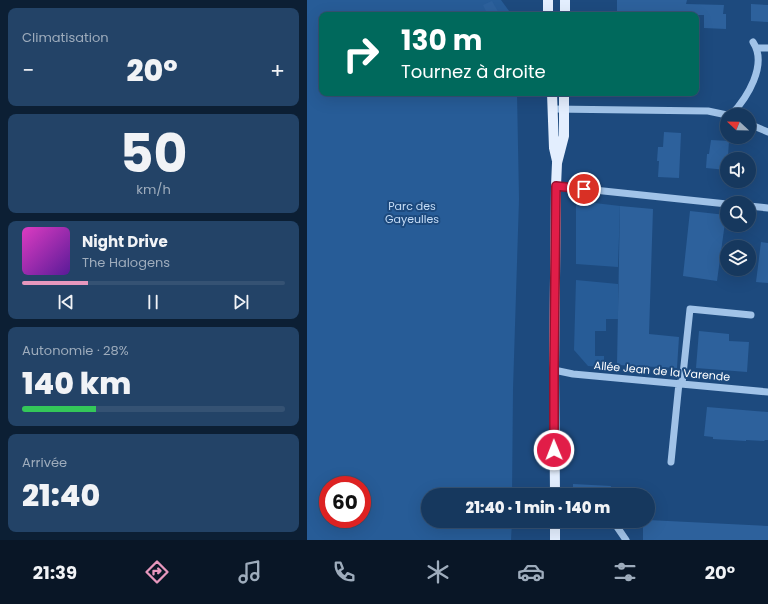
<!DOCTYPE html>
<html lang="fr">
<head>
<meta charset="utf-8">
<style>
	body { margin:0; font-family:Poppins,sans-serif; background:#234367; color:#f1f3f6; height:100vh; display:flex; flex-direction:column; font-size:15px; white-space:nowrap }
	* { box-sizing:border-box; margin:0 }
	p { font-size:13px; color:#9eacbc }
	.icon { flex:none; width:22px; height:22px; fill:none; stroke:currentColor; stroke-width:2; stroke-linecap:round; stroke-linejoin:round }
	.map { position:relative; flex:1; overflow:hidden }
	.details { display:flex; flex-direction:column; gap:8px; padding:8px; background:#0c1f34; width:307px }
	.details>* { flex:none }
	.hud { position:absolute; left:12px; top:12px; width:380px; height:84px; border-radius:8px; box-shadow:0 4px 16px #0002,0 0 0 1px #355273; background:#00695c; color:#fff; overflow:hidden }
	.needle { width:26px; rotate:292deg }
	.buttons { position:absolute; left:413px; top:108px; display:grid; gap:8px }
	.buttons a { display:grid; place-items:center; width:36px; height:36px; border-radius:50%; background:#16385e; box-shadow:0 4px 16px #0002,0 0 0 1px #355273; font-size:20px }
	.speed { position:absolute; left:12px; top:476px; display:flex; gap:8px; font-size:20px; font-weight:700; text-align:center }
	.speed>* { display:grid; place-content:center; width:52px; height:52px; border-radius:50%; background:#16385e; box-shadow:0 4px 16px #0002,0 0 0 1px #355273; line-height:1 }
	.speed .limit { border:6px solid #d22; background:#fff; color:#111 }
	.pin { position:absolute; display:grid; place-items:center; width:34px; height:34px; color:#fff; margin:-17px; border:2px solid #fff; border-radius:50%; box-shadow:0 1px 4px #0007 }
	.me { position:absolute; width:44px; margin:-22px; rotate:359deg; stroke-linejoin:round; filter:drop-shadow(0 0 3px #0008) }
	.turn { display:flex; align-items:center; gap:14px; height:84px; padding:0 16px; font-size:18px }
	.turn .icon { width:52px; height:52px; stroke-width:2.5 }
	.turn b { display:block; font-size:28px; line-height:34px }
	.big { font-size:30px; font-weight:800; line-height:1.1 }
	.details .tile { flex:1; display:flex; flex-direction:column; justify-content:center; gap:6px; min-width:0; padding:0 14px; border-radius:8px; background:#234367 }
	.details .dial { align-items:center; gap:0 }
	.dial b { font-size:52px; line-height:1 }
	.song { display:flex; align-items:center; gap:12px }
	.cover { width:48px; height:48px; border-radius:6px; background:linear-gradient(135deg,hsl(310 70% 55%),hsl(270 70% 35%)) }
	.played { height:4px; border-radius:2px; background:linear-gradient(90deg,#e797bd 25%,#355273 25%) }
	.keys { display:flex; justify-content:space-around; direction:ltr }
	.heat { display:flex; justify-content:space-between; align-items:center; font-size:22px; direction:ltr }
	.charge { height:6px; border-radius:3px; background:linear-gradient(90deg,#34c759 28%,#355273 0) }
	.trip { position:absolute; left:114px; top:488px; width:234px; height:40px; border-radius:20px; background:#16385e; box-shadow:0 4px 16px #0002,0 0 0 1px #355273; font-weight:800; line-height:40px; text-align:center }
	.tabs { display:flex; height:64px; justify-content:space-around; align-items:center; background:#091626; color:#9eacbc }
	.tabs .icon { width:28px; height:28px }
	.tabs .current { color:#e797bd }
	.tabs b { font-size:18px; color:#f1f3f6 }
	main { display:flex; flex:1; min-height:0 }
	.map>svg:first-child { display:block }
	.green { fill:#275c97; fill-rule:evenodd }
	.building { fill:#2d619c }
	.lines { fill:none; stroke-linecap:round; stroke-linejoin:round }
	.minor { stroke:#a1c3e8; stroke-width:7 }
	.major { stroke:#e3eefe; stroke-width:10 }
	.route-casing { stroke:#92132f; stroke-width:10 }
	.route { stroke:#e11d48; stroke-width:7 }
	.labels { text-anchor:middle; stroke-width:4; stroke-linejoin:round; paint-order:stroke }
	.park-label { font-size:11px; fill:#c5dcf6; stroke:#1d4a7e }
	.street-label { font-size:11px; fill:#fff; stroke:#1d4a7e }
</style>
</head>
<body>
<main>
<section class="details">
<div class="tile"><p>Climatisation</p>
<div class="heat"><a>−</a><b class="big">20°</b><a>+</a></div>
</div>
<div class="tile dial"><b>50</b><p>km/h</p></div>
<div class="tile">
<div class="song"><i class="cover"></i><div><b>Night Drive</b><p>The Halogens</p></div></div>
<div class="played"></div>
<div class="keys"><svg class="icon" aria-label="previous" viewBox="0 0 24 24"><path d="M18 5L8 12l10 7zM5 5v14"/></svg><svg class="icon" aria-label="pause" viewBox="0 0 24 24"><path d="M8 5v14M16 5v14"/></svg><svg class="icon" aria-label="next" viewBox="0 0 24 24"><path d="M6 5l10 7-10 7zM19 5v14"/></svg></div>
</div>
<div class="tile"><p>Autonomie · 28%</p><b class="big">140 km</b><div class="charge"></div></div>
<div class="tile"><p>Arrivée</p><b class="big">21:40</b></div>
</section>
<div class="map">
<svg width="461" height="540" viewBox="0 0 461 540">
	<rect width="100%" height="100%" fill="#1d4a7e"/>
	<!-- green -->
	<path class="green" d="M 0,0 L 194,0 L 205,15 L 15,15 L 15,93 L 210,93 L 212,199 L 206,389 L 205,495 L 121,495 L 121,521 L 205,521 L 204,540 L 0,540 ZM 21,485 L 55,485 L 55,519 L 21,519 Z
		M 271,201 L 313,206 L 311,267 L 269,264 L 269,204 Z
		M 269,280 L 311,284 L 311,319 L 299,319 L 299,331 L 288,331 L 288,356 L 297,356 L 297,367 L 281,366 L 267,350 Z"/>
	<!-- building -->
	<path class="building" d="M 310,0 L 380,0 L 379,4 L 417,5 L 416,14 L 419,14 L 419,29 L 397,28 L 397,15 L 310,15 Z
		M 185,1 L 193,15 L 181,15 L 176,5 Z
		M 444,4 L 461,5 L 461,22 L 444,21 Z
		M 357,132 L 374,133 L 372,178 L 351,177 L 352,161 L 350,161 L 351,147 L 356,147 Z
		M 404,140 L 422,141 L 420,170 L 399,168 L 400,154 L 402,154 Z
		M 313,206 L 346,209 L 342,334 L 372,337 L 370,368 L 310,365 Z
		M 383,211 L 419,215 L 410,281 L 376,276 Z
		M 454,242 L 461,243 L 461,283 L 449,282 Z
		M 392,331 L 422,334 L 422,341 L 442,342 L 440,372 L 389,368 Z
		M 400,407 L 461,412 L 461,440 L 458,440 L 457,441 L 439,440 L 439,441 L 406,439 L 406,437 L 397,436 Z
		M 266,484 L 304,486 L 303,495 L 266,495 Z
		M 341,520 L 461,526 L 461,540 L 336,540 L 336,521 Z"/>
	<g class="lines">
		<!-- minor -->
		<path class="minor" d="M 451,48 L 461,48
			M 246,109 L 401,111 L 420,115
			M 424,115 C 440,98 461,65 446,42
			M 442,124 L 461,132
			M 249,186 L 420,204
			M 442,206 L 461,208
			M 247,370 L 266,374 L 461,392
			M 375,384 L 383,309 L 444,315
			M 364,462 L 372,383
			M 306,521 L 319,540"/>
		<!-- major -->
		<path class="major" d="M 241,0 L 241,15
			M 258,0 L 258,15
			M 245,93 L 247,148 L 250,161
			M 248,495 L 247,370 L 249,186 L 250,163 L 257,136 L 257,93
			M 248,521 L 248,540"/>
	</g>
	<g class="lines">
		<defs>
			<path id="route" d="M 247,450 L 247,370 L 249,186 L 277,189"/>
		</defs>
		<!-- route casing -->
		<use href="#route" class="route-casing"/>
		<!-- route -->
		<use href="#route" class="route"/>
	</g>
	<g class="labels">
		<!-- park labels -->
		<g class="park-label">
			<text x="105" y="210">Parc des<tspan x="105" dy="13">Gayeulles</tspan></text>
		</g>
		<!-- street labels -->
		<g class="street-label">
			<text transform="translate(355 371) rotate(5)" y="4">Allée Jean de la Varende</text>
		</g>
	</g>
</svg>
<div class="buttons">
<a><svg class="needle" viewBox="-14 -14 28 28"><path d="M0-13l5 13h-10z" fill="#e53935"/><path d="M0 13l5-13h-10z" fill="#9eacbc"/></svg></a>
<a><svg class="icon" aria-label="sound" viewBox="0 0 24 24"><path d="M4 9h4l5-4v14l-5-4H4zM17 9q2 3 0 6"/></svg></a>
<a><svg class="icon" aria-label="search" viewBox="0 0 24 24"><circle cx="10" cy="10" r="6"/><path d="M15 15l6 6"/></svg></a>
<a><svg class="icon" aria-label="layers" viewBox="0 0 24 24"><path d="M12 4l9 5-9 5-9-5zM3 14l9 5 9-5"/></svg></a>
</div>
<div class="speed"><div class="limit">60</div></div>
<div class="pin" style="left:277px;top:189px;background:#d93025"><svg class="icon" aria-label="arrive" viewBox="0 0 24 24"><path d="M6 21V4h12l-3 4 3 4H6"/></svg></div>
<svg class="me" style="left:247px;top:450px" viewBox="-20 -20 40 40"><circle r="17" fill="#e11d48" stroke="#fff" stroke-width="3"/><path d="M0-11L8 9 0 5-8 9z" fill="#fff"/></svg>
<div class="trip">21:40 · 1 min · 140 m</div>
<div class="hud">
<div class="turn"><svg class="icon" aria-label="right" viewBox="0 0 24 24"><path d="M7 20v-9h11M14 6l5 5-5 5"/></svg><div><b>130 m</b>Tournez à droite</div></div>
</div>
</div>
</main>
<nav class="tabs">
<b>21:39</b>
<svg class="icon current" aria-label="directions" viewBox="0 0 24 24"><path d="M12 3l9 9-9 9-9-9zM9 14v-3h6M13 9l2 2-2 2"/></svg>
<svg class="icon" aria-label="music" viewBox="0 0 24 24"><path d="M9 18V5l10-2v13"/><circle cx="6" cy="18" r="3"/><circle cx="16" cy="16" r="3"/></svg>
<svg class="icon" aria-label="phone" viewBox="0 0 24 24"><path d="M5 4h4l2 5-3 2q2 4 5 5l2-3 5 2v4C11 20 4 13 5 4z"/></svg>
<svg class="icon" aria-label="climate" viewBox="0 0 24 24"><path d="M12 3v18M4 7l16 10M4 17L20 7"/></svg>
<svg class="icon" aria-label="car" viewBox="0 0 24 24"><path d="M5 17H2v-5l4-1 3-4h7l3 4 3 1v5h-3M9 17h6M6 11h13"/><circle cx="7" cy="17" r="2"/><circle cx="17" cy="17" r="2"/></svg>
<svg class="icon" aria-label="filters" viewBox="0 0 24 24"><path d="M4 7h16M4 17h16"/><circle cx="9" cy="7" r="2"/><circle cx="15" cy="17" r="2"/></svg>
<b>20°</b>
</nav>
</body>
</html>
